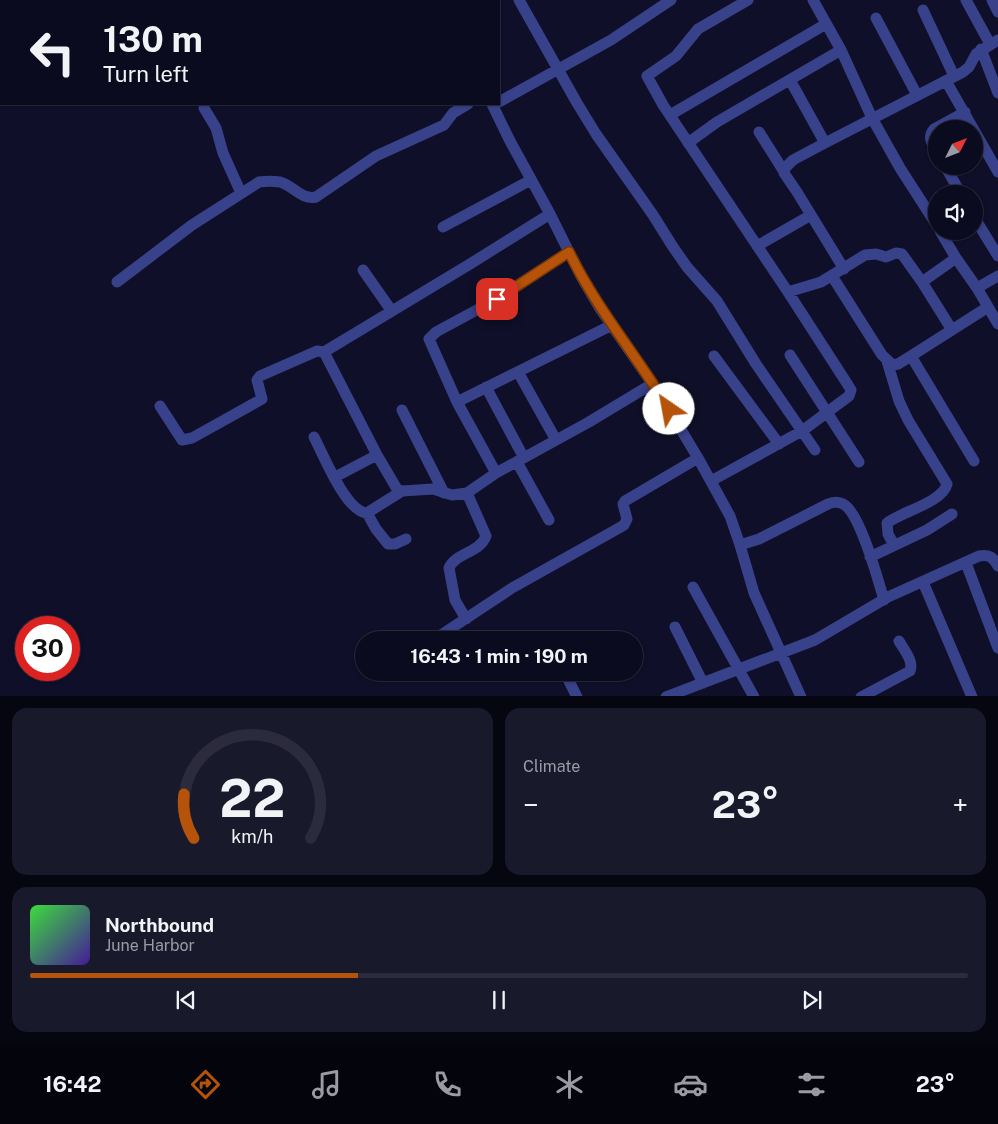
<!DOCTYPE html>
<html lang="en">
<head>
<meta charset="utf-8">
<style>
	body { margin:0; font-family:"Public Sans",sans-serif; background:#19192c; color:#f1f3f6; height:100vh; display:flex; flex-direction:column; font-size:19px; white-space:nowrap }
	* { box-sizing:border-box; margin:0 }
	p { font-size:16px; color:#9a9ba4 }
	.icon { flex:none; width:28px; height:28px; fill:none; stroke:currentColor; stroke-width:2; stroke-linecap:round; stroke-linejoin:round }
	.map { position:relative; height:696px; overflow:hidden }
	.sheet { display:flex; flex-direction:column; gap:12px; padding:12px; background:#060611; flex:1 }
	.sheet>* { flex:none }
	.banner { position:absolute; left:0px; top:0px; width:500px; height:105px; box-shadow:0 1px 4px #0004,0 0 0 1px #2b2b3d; background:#0b0b1f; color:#f1f3f6; overflow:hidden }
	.needle { width:32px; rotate:48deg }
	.tools { position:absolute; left:928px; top:120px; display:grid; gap:10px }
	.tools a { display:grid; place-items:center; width:55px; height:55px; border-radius:50%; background:#0b0b1f; box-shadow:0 1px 4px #0004,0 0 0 1px #2b2b3d; font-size:25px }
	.speed { position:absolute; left:15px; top:616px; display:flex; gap:10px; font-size:25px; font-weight:700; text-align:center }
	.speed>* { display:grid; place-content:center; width:65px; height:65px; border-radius:50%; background:#0b0b1f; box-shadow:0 1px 4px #0004,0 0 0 1px #2b2b3d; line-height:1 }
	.speed .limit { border:8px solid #d22; background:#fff; color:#111 }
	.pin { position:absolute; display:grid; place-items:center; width:42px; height:42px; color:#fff; margin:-21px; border-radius:10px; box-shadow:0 2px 8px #0006 }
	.me { position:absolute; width:55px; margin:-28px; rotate:327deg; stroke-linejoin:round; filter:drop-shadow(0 0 4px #0008) }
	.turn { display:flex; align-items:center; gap:18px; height:105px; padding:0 20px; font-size:22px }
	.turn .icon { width:65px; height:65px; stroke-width:2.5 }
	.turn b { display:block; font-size:35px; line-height:42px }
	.big { font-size:38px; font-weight:700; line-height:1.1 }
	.sheet .card { flex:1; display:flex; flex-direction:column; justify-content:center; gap:8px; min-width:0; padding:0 18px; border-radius:15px; background:#19192c }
	.sheet .dial { align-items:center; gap:0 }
	.dial svg { height:130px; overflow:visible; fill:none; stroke:#2b2b3d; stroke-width:7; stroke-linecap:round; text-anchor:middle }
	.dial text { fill:#f1f3f6; stroke:none }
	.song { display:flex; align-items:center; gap:15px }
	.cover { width:60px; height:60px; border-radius:8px; background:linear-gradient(135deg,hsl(120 70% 55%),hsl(260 70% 35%)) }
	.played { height:5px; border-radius:2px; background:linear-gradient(90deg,#b45309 35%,#2b2b3d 35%) }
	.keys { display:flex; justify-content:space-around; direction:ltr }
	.heat { display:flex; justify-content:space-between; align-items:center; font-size:28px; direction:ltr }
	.sheet .tiles { flex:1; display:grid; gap:12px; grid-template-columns:1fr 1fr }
	.card:last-child { grid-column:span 2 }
	.trip { position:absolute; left:355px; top:631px; width:288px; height:50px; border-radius:25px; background:#0b0b1f; box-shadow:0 1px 4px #0004,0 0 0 1px #2b2b3d; font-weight:700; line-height:50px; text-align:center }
	.menu { display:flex; height:80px; justify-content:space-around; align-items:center; background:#04040c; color:#9a9ba4 }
	.menu .icon { width:35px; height:35px }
	.menu .selected { color:#b45309 }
	.menu b { font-size:22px; color:#f1f3f6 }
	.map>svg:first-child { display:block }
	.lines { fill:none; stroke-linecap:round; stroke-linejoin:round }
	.minor { stroke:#38428a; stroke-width:11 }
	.route-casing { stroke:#753606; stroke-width:12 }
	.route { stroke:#b45309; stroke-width:9 }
</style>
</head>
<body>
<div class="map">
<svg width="998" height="697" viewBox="0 0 998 697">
	<rect width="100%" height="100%" fill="#0f0f29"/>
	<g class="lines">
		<!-- minor -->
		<path class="minor" d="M 435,0 L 436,1
			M 519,0 L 577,103 L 596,134 L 653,215 L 673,247 L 687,267 L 717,301 L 756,364 L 815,450
			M 748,0 L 698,29 L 676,56 L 647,76 L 663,105 L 788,292
			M 813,0 L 841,50 L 872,118 L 900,168 L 936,224
			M 966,0 L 990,44
			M 992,0 L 998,12
			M 259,1 L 261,0
			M 923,10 L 954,76
			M 876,18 L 917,95
			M 981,49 L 998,93
			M 790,80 L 825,143
			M 946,81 L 998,172
			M 499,102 L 611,40 L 671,0
			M 492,104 L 510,141 L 550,214 L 582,278 L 599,307 L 659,393 L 698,458 L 730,516 L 740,545 L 754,593 L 801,697
			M 204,108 L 216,128 L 223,153 L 241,193
			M 670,115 L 826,24
			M 759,132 L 783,170
			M 688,143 L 717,122 L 841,50
			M 936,150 C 932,143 927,137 934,129 L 965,112
			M 945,166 L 961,194
			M 974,217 L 998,256
			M 443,227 L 531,180
			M 757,246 L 811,215
			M 956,258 L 977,288 L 998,324
			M 844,269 L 797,192 L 784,173 L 785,168 L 793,160 L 825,143 L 963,72 L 969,67 L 976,54 L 998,40
			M 363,270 L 391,310
			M 832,276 L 882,355 L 893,365 L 898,364 L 911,356 L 988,307
			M 117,282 L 192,225 L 259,182 C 266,181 273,181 280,182 C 294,186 301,200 316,197 L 376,156 L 444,125 L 453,113 L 468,104
			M 922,282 L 952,330
			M 977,288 L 998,276
			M 324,352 L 377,455 L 397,489 L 402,491 L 433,489 L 452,495 L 467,493 L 496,473 L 589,422 L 652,384
			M 790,355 L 859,462
			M 714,356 L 779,444
			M 911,356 L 974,461
			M 887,361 L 899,401 L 908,420 L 947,484 C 943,502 901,512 887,523 L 888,534 L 894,545
			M 518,372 L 556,440
			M 486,387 L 524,458
			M 457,402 L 612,325
			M 160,406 L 182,440 L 192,438 L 262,399 L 257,380 L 260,376 L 317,351 L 324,352 L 470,264 L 550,214
			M 402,410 L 444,493
			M 314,437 C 323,454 346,512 367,513 L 402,491
			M 517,462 L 549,520
			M 496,473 L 457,402 L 429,339 L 436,332 L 497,299 L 569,252
			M 335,477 L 377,455
			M 711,481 L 802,431 L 849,396 L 851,390 L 848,385 L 788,292 L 821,282 L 865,255 L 876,254 L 886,257 L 896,253 L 902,254 L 922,282 L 956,258 L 940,231
			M 367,513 L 376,529 L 388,544 L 395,544 L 406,539
			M 740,545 L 759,539 L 828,504 C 833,502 838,501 843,504 C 860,512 878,580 884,600
			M 870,557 L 927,530 L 952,514
			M 966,563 L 998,648
			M 923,582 L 972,697
			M 693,587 L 754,697
			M 466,619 L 455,600 L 449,568 C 455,553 480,553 486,536 L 467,493
			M 675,627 L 703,683
			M 438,637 L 512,588 L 619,528 L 624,525 L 627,519 L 623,504 L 625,501 L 698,458
			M 566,675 L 577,697
			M 666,697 L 815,640 L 888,597 L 979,556 C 989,554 993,557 998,566
			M 861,697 L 910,671 C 914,661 904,650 899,641"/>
	</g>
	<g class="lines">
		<defs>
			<path id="route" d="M 497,299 L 569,252 C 596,308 637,356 669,409"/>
		</defs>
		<!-- route casing -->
		<use href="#route" class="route-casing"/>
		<!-- route -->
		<use href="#route" class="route"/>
	</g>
</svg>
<div class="tools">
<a><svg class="needle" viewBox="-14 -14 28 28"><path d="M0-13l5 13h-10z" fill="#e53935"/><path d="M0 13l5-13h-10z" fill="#9a9ba4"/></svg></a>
<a><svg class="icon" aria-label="sound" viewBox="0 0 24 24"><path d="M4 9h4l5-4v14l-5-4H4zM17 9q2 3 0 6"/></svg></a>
</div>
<div class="speed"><div class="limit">30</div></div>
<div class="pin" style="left:497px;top:299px;background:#d93025"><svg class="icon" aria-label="arrive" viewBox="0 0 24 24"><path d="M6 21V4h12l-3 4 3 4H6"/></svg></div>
<svg class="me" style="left:669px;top:409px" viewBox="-20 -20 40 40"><circle r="19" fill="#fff"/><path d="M0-13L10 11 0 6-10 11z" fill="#b45309"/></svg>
<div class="trip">16:43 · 1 min · 190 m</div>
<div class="banner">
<div class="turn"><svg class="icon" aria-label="left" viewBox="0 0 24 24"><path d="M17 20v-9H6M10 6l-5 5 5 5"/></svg><div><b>130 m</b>Turn left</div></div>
</div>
</div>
<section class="sheet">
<div class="tiles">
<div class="card dial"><svg viewBox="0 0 100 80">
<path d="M14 69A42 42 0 1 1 86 69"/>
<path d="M14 69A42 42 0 0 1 8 42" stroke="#b45309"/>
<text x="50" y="56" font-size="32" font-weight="700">22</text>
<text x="50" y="72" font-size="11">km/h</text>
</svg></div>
<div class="card"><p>Climate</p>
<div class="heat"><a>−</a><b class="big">23°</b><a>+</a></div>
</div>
<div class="card">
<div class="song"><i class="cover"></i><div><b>Northbound</b><p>June Harbor</p></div></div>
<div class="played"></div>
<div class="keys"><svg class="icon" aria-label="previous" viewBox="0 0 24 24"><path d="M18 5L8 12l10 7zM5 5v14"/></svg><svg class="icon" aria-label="pause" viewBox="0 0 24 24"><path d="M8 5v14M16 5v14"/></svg><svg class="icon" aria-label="next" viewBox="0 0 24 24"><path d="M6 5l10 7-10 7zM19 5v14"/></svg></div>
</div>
</div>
</section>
<nav class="menu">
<b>16:42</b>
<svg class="icon selected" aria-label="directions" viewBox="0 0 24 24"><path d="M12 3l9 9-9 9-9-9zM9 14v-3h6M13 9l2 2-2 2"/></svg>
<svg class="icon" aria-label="music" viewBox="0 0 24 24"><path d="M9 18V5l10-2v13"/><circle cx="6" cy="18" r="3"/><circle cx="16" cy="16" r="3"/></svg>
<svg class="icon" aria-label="phone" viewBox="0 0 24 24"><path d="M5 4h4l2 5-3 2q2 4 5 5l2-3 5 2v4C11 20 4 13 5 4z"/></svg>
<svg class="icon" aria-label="climate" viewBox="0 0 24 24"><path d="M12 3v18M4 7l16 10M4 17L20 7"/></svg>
<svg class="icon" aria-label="car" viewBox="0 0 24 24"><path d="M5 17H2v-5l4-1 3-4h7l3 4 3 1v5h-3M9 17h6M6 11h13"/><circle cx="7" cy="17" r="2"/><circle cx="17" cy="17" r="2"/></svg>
<svg class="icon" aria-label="filters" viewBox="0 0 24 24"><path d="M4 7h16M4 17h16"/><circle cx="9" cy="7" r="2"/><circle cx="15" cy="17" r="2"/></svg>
<b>23°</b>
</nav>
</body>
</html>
